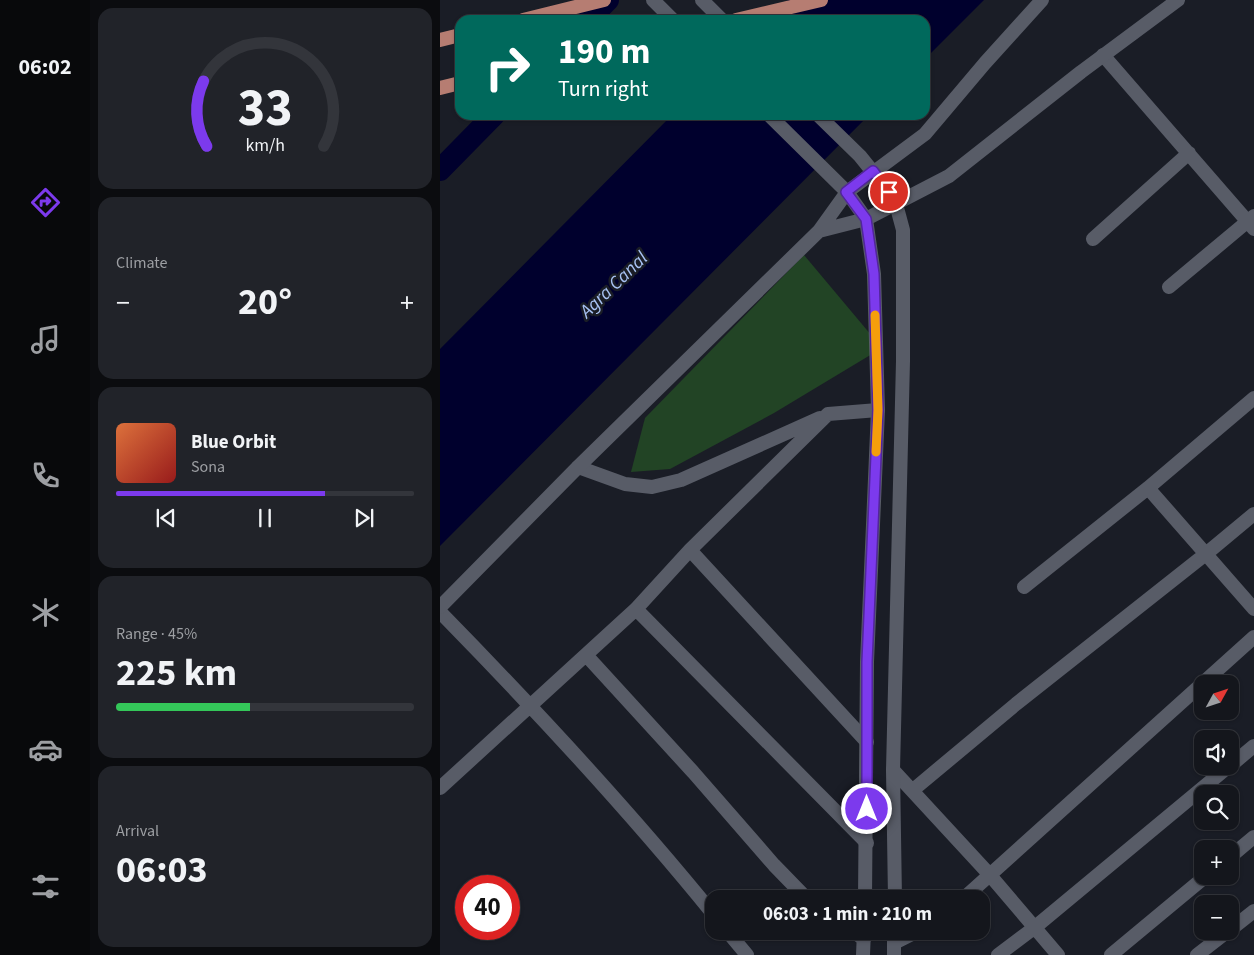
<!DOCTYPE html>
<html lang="en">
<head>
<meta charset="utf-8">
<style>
	body { margin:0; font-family:"Source Sans 3",sans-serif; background:#212329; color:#f1f3f6; height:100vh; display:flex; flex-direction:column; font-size:19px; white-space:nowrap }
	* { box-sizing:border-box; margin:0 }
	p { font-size:16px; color:#9d9fa3 }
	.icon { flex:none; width:28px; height:28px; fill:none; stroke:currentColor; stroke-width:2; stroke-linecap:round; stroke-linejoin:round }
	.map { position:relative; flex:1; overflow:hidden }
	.sheet { display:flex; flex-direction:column; gap:8px; padding:8px; background:#0b0c0f; width:350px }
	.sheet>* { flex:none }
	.banner { position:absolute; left:15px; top:15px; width:475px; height:105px; border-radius:15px; box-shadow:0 1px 4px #0004,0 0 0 1px #33353b; background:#00695c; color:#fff; overflow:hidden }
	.needle { width:32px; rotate:50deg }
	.buttons { position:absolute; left:754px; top:675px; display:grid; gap:10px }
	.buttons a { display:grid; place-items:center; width:45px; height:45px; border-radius:10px; background:#14161c; box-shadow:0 1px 4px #0004,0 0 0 1px #33353b; font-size:25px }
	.speed { position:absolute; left:15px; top:875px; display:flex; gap:10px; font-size:25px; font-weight:700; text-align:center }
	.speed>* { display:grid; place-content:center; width:65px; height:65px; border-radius:50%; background:#14161c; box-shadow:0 1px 4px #0004,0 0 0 1px #33353b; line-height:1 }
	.speed .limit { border:8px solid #d22; background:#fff; color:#111 }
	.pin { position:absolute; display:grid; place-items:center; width:42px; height:42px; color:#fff; margin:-21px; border:2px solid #fff; border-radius:50%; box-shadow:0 1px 5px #0007 }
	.me { position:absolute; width:55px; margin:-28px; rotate:0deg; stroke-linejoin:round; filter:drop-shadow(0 0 4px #0008) }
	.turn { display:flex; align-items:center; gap:18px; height:105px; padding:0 20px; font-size:22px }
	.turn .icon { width:65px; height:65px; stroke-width:2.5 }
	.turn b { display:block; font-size:35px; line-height:42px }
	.big { font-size:38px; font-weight:700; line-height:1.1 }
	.sheet .tile { flex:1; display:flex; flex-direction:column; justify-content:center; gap:8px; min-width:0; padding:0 18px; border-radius:15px; background:#212329 }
	.sheet .dial { align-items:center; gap:0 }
	.dial svg { height:130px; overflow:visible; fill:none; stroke:#33353b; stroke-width:7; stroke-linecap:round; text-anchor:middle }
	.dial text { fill:#f1f3f6; stroke:none }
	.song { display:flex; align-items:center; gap:15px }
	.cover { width:60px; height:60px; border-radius:8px; background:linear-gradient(135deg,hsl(20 70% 55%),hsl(0 70% 35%)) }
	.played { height:5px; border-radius:2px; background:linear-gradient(90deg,#7c3aed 70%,#33353b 70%) }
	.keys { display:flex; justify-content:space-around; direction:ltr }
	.heat { display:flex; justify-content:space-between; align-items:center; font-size:28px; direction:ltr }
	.charge { height:8px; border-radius:4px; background:linear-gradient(90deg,#34c759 45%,#33353b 0) }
	.trip { position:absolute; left:265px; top:890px; width:285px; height:50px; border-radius:15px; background:#14161c; box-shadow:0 1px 4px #0004,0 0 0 1px #33353b; font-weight:700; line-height:50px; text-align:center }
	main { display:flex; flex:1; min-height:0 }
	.dock { display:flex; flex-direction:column; width:90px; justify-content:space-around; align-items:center; background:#08090b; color:#9d9fa3 }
	.dock .icon { width:35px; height:35px }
	.dock .selected { color:#7c3aed }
	.dock b { font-size:22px; color:#f1f3f6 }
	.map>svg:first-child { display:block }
	.green { fill:#224425 }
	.water { fill:#00002d }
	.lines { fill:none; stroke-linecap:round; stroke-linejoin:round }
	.canal { stroke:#00002d; stroke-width:22 }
	.minor { stroke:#585c67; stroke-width:14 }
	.tertiary { stroke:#585c67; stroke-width:14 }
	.trunk { stroke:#b67d72; stroke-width:14 }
	.route-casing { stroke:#51269a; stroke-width:12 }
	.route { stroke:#7c3aed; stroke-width:9 }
	.slow { stroke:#f59e0b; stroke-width:9 }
	.labels { text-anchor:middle; stroke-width:5; stroke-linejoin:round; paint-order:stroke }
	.water-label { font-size:19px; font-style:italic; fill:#a8c2f3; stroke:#1a1d26 }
</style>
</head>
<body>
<main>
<nav class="dock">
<b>06:02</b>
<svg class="icon selected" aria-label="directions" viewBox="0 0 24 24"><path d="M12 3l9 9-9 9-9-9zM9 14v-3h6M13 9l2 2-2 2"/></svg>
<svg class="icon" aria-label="music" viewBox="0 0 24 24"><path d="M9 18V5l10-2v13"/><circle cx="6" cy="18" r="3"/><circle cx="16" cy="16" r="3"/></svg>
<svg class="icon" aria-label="phone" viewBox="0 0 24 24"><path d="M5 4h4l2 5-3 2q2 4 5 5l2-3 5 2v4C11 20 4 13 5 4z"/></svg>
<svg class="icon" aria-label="climate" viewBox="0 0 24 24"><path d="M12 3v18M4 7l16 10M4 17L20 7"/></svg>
<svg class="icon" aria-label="car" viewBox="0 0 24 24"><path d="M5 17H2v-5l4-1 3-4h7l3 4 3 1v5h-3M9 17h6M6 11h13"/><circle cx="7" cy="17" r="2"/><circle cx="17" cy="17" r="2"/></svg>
<svg class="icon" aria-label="filters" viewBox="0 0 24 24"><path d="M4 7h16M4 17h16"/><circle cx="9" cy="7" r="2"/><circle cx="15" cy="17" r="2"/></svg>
</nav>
<section class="sheet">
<div class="tile dial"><svg viewBox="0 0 100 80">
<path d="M14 69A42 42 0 1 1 86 69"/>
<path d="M14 69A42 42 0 0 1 12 29" stroke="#7c3aed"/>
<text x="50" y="56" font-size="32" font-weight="700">33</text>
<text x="50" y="72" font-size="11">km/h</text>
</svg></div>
<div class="tile"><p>Climate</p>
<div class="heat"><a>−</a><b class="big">20°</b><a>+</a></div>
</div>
<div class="tile">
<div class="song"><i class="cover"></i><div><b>Blue Orbit</b><p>Sona</p></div></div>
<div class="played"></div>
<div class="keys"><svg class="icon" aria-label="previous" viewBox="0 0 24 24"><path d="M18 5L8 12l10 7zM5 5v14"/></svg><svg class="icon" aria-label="pause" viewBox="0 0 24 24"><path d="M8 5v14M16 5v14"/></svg><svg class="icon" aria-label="next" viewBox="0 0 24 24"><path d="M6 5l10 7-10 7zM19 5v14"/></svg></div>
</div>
<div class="tile"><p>Range · 45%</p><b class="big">225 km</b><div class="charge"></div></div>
<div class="tile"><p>Arrival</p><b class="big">06:03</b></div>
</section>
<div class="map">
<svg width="814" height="955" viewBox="0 0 814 955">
	<rect width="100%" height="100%" fill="#1a1d26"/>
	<!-- green -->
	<path class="green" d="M 364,255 L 442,348 L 334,413 L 230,469 L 191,472 L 205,418 Z"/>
	<!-- water -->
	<path class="water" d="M 348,0 L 544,0 L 485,59 L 485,20 L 328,20 Z
		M 232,115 L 429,115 L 0,546 L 0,349 Z"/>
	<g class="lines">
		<!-- canal -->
		<path class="canal" d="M 148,20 L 168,0
			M 0,170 L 54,115"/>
		<!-- minor -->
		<path class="minor" d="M 663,55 L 814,229
			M 653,239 L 749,153
			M 729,287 L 814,216
			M 138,467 L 185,484 L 212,487 L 241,480 L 380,418
			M 708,488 L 814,609
			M 250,550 L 427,742
			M 584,587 L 708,488 L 814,398
			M 196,609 L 427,843
			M 0,612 C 95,709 188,809 274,915
			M 146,655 L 253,772 L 334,865 L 367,899
			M 790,766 L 814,746
			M 453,770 L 549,874 L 618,955
			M 0,788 L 196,609 L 250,550 L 388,414 L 438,410
			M 473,790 L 576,704 L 767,553 L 814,514
			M 790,857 L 814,837
			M 523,899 L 814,637
			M 790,930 L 814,911
			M 287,931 L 307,955
			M 412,931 L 424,939
			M 454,943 L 478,931
			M 558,955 L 594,928 L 789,766
			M 671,955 L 766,876
			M 757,955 L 788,931"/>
		<!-- tertiary -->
		<path class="tertiary" d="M 213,0 L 233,20
			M 262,0 L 282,20
			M 329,115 L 407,192 L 426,219 L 434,274 L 438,410 L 427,662 L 425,899
			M 378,115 L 420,156 L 449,192 L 456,204 L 463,230 L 463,361 L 453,770 L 455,899
			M 379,231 L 426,219 L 509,176 L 641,72 L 738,0
			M 0,607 L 138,467 L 379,231 L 407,192 L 485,134 L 545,63 L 602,0
			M 423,955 L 424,931
			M 454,955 L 454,931"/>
		<!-- trunk -->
		<path class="trunk" d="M 83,20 L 164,0
			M 296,20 L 381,0
			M 0,40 L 20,35
			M 0,88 L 20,83"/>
	</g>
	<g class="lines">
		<defs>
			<path id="route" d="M 427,809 L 427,662 L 438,410 L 434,274 L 426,219 L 406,192 L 433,171 L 449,192"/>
		</defs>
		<!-- route casing -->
		<use href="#route" class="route-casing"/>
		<!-- route -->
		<use href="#route" class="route"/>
		<!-- slow -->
		<path class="slow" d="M 435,315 L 438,410 L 436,452"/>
	</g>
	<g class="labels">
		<!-- water labels -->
		<g class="water-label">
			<text transform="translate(173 284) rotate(-44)" y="7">Agra Canal</text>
		</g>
	</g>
</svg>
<div class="buttons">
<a><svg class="needle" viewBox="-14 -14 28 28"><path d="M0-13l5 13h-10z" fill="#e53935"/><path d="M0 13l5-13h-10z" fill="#9d9fa3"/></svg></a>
<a><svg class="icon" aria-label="sound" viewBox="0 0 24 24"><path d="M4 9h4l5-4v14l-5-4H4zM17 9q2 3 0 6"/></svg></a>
<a><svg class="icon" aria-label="search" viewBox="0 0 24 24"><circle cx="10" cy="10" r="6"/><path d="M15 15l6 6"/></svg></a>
<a>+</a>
<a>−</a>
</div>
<div class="speed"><div class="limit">40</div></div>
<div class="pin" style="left:449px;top:192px;background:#d93025"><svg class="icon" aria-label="arrive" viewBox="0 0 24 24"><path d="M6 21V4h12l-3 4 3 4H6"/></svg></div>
<svg class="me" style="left:427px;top:809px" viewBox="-20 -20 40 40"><circle r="17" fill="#7c3aed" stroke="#fff" stroke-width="3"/><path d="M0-11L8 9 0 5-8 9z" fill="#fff"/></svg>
<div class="trip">06:03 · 1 min · 210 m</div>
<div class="banner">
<div class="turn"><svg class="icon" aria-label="right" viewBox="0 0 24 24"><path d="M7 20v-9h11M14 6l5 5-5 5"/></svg><div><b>190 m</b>Turn right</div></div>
</div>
</div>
</main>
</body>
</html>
